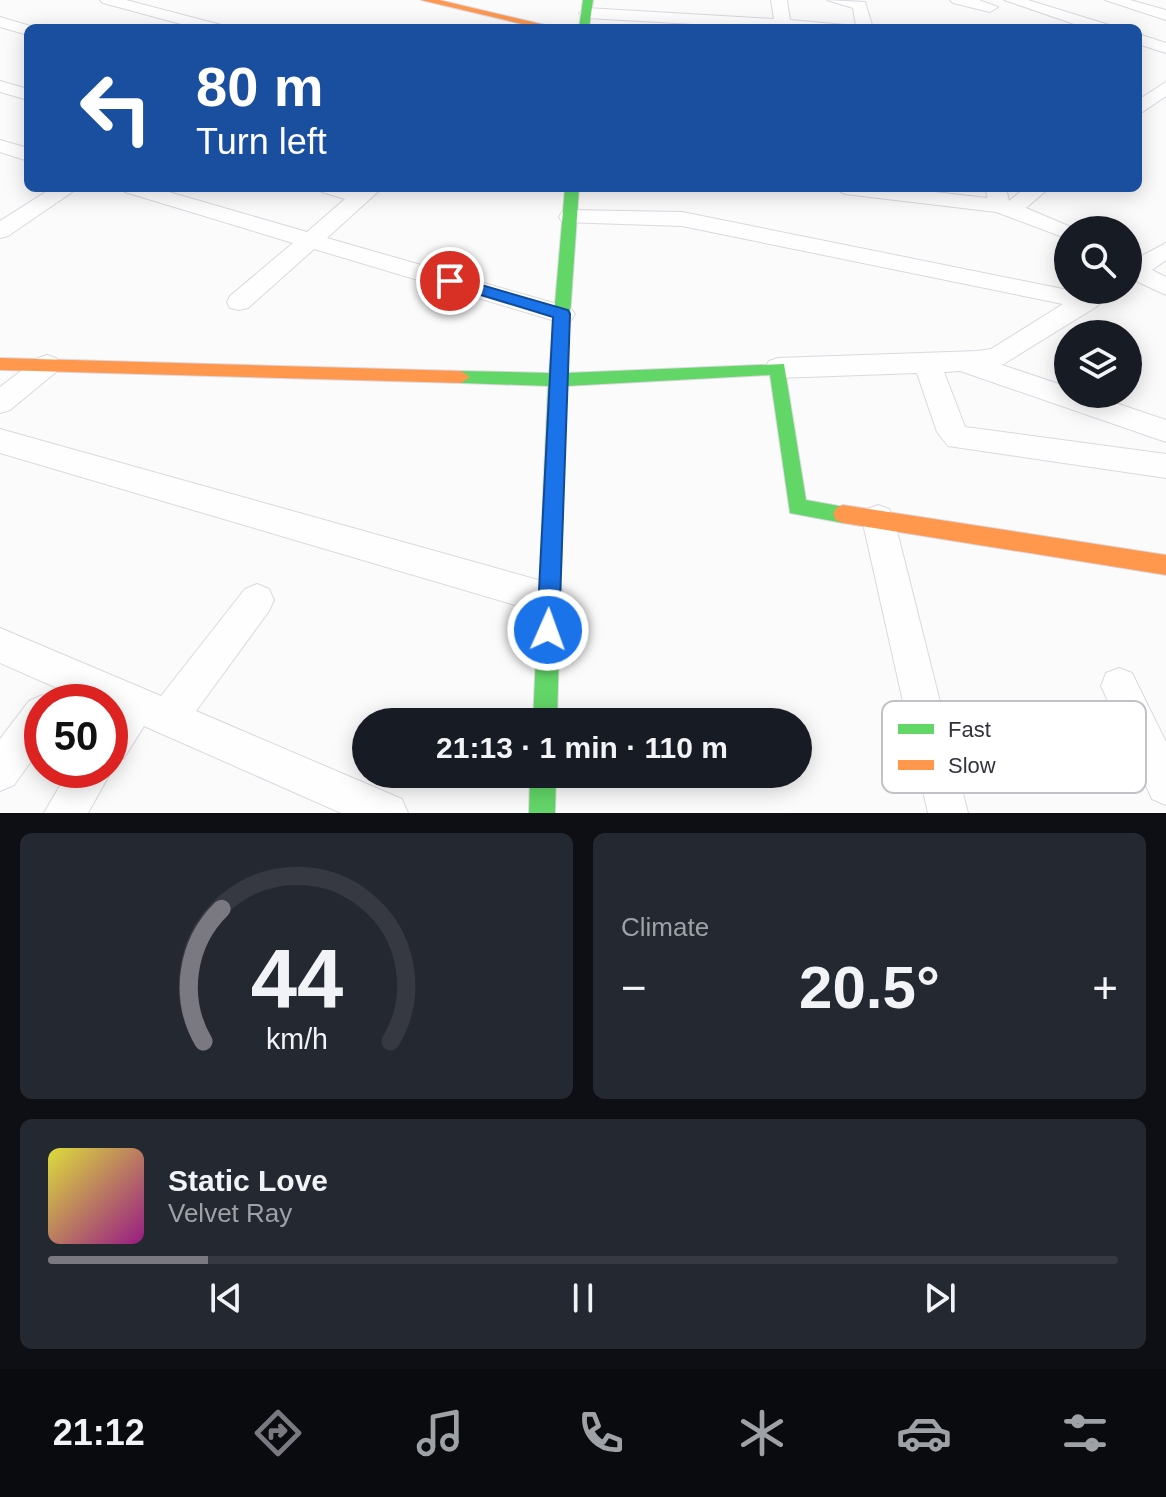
<!DOCTYPE html>
<html lang="en">
<head>
<meta charset="utf-8">
<style>
	body { margin:0; font-family:Arial,sans-serif; background:#242831; color:#f1f3f6; height:100vh; display:flex; flex-direction:column; font-size:30px; white-space:nowrap }
	* { box-sizing:border-box; margin:0 }
	p { font-size:26px; color:#9ea1a6 }
	.icon { flex:none; width:44px; height:44px; fill:none; stroke:currentColor; stroke-width:2; stroke-linecap:round; stroke-linejoin:round }
	.map { position:relative; height:813px; overflow:hidden }
	.panel { display:flex; flex-direction:column; gap:20px; padding:20px; background:#0d0f14; flex:1 }
	.panel>* { flex:none }
	.top-card { position:absolute; left:24px; top:24px; width:1118px; height:168px; border-radius:12px; box-shadow:0 4px 20px #0003; background:#1a4fa0; color:#fff; overflow:hidden }
	.controls { position:absolute; left:1054px; top:216px; display:grid; gap:16px }
	.controls a { display:grid; place-items:center; width:88px; height:88px; border-radius:50%; background:#171b24; box-shadow:0 4px 20px #0003; font-size:40px }
	.speed { position:absolute; left:24px; top:684px; display:flex; gap:16px; font-size:40px; font-weight:700; text-align:center }
	.speed>* { display:grid; place-content:center; width:104px; height:104px; border-radius:50%; background:#171b24; box-shadow:0 4px 20px #0003; line-height:1 }
	.speed .limit { border:12px solid #d22; background:#fff; color:#111 }
	.pin { position:absolute; display:grid; place-items:center; width:68px; height:68px; color:#fff; margin:-34px; border:4px solid #fff; border-radius:50%; box-shadow:0 2px 8px #0007 }
	.me { position:absolute; width:88px; margin:-44px; rotate:2deg; stroke-linejoin:round; filter:drop-shadow(0 0 6px #0008) }
	.turn { display:flex; align-items:center; gap:28px; height:168px; padding:0 40px; font-size:36px }
	.turn .icon { width:104px; height:104px; stroke-width:2.5 }
	.turn b { display:block; font-size:56px; line-height:68px }
	.big { font-size:60px; font-weight:700; line-height:1.1 }
	.panel .tile { flex:1; display:flex; flex-direction:column; justify-content:center; gap:12px; min-width:0; padding:0 28px; border-radius:12px; background:#242831 }
	.panel .dial { align-items:center; gap:0 }
	.dial svg { height:208px; overflow:visible; fill:none; stroke:#363941; stroke-width:7; stroke-linecap:round; text-anchor:middle }
	.dial text { fill:#f1f3f6; stroke:none }
	.song { display:flex; align-items:center; gap:24px }
	.cover { width:96px; height:96px; border-radius:12px; background:linear-gradient(135deg,hsl(60 70% 55%),hsl(310 70% 35%)) }
	.played { height:8px; border-radius:4px; background:linear-gradient(90deg,#7a7880 15%,#363941 15%) }
	.keys { display:flex; justify-content:space-around; direction:ltr }
	.heat { display:flex; justify-content:space-between; align-items:center; font-size:44px; direction:ltr }
	.panel .tiles { flex:1; display:grid; gap:20px; grid-template-columns:1fr 1fr }
	.tile:last-child { grid-column:span 2 }
	.trip { position:absolute; left:352px; top:708px; width:460px; height:80px; border-radius:40px; background:#171b24; box-shadow:0 4px 20px #0003; font-weight:700; line-height:80px; text-align:center }
	.tab-bar { display:flex; height:128px; justify-content:space-around; align-items:center; background:#090b0e; color:#9ea1a6 }
	.tab-bar .icon { width:56px; height:56px }
	.tab-bar .on { color:#7a7880 }
	.tab-bar b { font-size:36px; color:#f1f3f6 }
	.map>svg:first-child { display:block }
	.lines { fill:none; stroke-linecap:round; stroke-linejoin:round }
	.street-casing { stroke:#dbd8df; stroke-width:2 }
	.fast-casing { stroke:#dbd8df; stroke-width:2 }
	.slow-casing { stroke:#dbd8df; stroke-width:2 }
	.street { fill:#fefefe; fill-rule:evenodd }
	.fast { fill:#63d668; fill-rule:evenodd }
	.slow { fill:#ff974d; fill-rule:evenodd }
	.route { fill:#1a73e8; stroke:#114b97; stroke-width:2 }
	.key { fill:#fff; stroke:#c2c1c5; stroke-width:2 }
	.key-label { font-size:22px; fill:#35313d }
</style>
</head>
<body>
<div class="map">
<svg width="1166" height="813" viewBox="0 0 1166 813">
	<rect width="100%" height="100%" fill="#fbfbfb"/>
	<g class="lines">
		<defs>
			<path id="street" d="M 100,0 L 126,0 L 221,25 L 223,28 L 196,28 L 103,3 Z
				M 771,0 L 787,0 L 790,20 L 856,26 L 853,8 L 827,0 L 865,2 L 873,28 L 766,28 L 587,18 L 579,13 L 587,8 L 774,19 Z
				M 950,0 L 979,0 L 998,7 L 990,12 L 953,3 Z
				M 1004,0 L 1028,0 L 1109,25 L 1111,28 L 1086,28 Z
				M 1105,0 L 1130,0 L 1166,10 L 1166,20 Z
				M 0,17 L 34,27 L 35,28 L 28,28 L 28,35 L 0,27 Z
				M 1138,34 L 1166,43 L 1166,53 L 1138,44 Z
				M 0,81 L 28,89 L 28,100 L 0,92 Z
				M 1166,82 L 1166,96 L 1138,115 L 1138,100 Z
				M 0,140 L 28,148 L 28,161 L 0,152 Z
				M 52,188 L 78,188 L 8,236 L 0,238 L 0,221 Z
				M 121,188 L 155,188 L 307,232 L 345,199 L 322,192 L 318,188 L 382,188 L 327,238 L 571,308 L 575,314 L 571,320 L 562,323 L 314,249 L 248,308 L 239,310 L 230,308 L 227,302 L 230,296 L 293,243 L 125,192 Z
				M 834,188 L 900,188 L 987,198 L 986,188 L 1006,188 L 1009,201 L 1025,188 L 1049,188 L 1026,208 L 1078,230 L 1068,230 L 1068,239 L 996,212 L 845,194 Z
				M 570,210 L 682,212 L 1068,290 L 1116,290 L 1096,307 L 1002,365 L 1068,387 L 1068,394 L 1089,394 L 1166,420 L 1166,442 L 960,371 L 944,372 L 965,427 L 1166,454 L 1166,478 L 948,446 L 937,432 L 917,373 L 778,378 L 769,375 L 765,368 L 769,361 L 778,358 L 978,351 L 991,349 L 1063,304 L 682,226 L 562,222 L 559,217 L 562,212 Z
				M 1166,243 L 1166,260 L 1152,270 L 1166,277 L 1166,295 L 1134,280 L 1128,282 L 1128,263 Z
				M 47,355 L 56,358 L 60,365 L 56,372 L 10,410 L 0,413 L 0,387 L 38,358 Z
				M 0,429 L 549,583 L 561,588 L 566,599 L 561,610 L 549,615 L 0,453 Z
				M 878,505 L 889,509 L 894,519 L 968,813 L 928,813 L 862,519 L 867,509 Z
				M 257,584 L 269,589 L 274,600 L 269,611 L 196,711 L 402,799 L 408,813 L 341,813 L 144,726 L 124,758 L 110,763 L 110,702 L 89,702 L 0,663 L 0,628 L 161,696 L 245,589 Z
				M 1119,668 L 1132,673 L 1166,742 L 1166,805 L 1152,799 L 1101,686 L 1106,673 Z
				M 42,695 L 56,702 L 42,702 L 42,746 L 14,785 L 0,791 L 0,739 L 29,701 Z
				M 110,766 L 112,770 L 88,813 L 44,813 L 69,770 L 110,770 Z"/>
			<path id="fast" d="M 583,0 L 593,0 L 589,28 L 579,28 Z
				M 565,188 L 579,188 L 566,373 L 784,364 L 806,500 L 850,508 L 853,514 L 850,520 L 843,523 L 790,513 L 770,375 L 566,386 L 557,722 L 533,722 L 548,386 L 461,383 L 452,377 L 461,371 L 549,373 Z
				M 530,774 L 556,774 L 555,813 L 529,813 Z"/>
			<path id="slow" d="M 421,0 L 439,0 L 558,28 L 539,28 Z
				M 0,358 L 461,371 L 470,377 L 461,383 L 0,370 Z
				M 843,505 L 1166,555 L 1166,575 L 843,523 L 836,520 L 833,514 L 836,508 Z"/>
		</defs>
		<!-- street casing -->
		<use href="#street" class="street-casing"/>
		<!-- fast casing -->
		<use href="#fast" class="fast-casing"/>
		<!-- slow casing -->
		<use href="#slow" class="slow-casing"/>
		<!-- street -->
		<use href="#street" class="street"/>
		<!-- fast -->
		<use href="#fast" class="fast"/>
		<!-- slow -->
		<use href="#slow" class="slow"/>
	</g>
	<!-- route -->
	<path class="route" d="M 450,276 L 568,310 L 570,314 L 559,630 L 556,638 L 548,641 L 540,638 L 537,630 L 553,317 L 445,284 L 442,281 Z"/>
	<!-- legend -->
	<rect x="882" y="701" width="264" height="92" rx="12" class="key"/>
	<rect x="898" y="724" width="36" height="10" fill="#63d668"/>
	<rect x="898" y="760" width="36" height="10" fill="#ff974d"/>
	<g class="key-label">
		<text x="948" y="737">Fast</text>
		<text x="948" y="773">Slow</text>
	</g>
</svg>
<div class="controls">
<a><svg class="icon" aria-label="search" viewBox="0 0 24 24"><circle cx="10" cy="10" r="6"/><path d="M15 15l6 6"/></svg></a>
<a><svg class="icon" aria-label="layers" viewBox="0 0 24 24"><path d="M12 4l9 5-9 5-9-5zM3 14l9 5 9-5"/></svg></a>
</div>
<div class="speed"><div class="limit">50</div></div>
<div class="pin" style="left:450px;top:281px;background:#d93025"><svg class="icon" aria-label="arrive" viewBox="0 0 24 24"><path d="M6 21V4h12l-3 4 3 4H6"/></svg></div>
<svg class="me" style="left:548px;top:630px" viewBox="-20 -20 40 40"><circle r="17" fill="#1a73e8" stroke="#fff" stroke-width="3"/><path d="M0-11L8 9 0 5-8 9z" fill="#fff"/></svg>
<div class="trip">21:13 · 1 min · 110 m</div>
<div class="top-card">
<div class="turn"><svg class="icon" aria-label="left" viewBox="0 0 24 24"><path d="M17 20v-9H6M10 6l-5 5 5 5"/></svg><div><b>80 m</b>Turn left</div></div>
</div>
</div>
<section class="panel">
<div class="tiles">
<div class="tile dial"><svg viewBox="0 0 100 80">
<path d="M14 69A42 42 0 1 1 86 69"/>
<path d="M14 69A42 42 0 0 1 21 18" stroke="#7a7880"/>
<text x="50" y="56" font-size="32" font-weight="700">44</text>
<text x="50" y="72" font-size="11">km/h</text>
</svg></div>
<div class="tile"><p>Climate</p>
<div class="heat"><a>−</a><b class="big">20.5°</b><a>+</a></div>
</div>
<div class="tile">
<div class="song"><i class="cover"></i><div><b>Static Love</b><p>Velvet Ray</p></div></div>
<div class="played"></div>
<div class="keys"><svg class="icon" aria-label="previous" viewBox="0 0 24 24"><path d="M18 5L8 12l10 7zM5 5v14"/></svg><svg class="icon" aria-label="pause" viewBox="0 0 24 24"><path d="M8 5v14M16 5v14"/></svg><svg class="icon" aria-label="next" viewBox="0 0 24 24"><path d="M6 5l10 7-10 7zM19 5v14"/></svg></div>
</div>
</div>
</section>
<nav class="tab-bar">
<b>21:12</b>
<svg class="icon on" aria-label="directions" viewBox="0 0 24 24"><path d="M12 3l9 9-9 9-9-9zM9 14v-3h6M13 9l2 2-2 2"/></svg>
<svg class="icon" aria-label="music" viewBox="0 0 24 24"><path d="M9 18V5l10-2v13"/><circle cx="6" cy="18" r="3"/><circle cx="16" cy="16" r="3"/></svg>
<svg class="icon" aria-label="phone" viewBox="0 0 24 24"><path d="M5 4h4l2 5-3 2q2 4 5 5l2-3 5 2v4C11 20 4 13 5 4z"/></svg>
<svg class="icon" aria-label="climate" viewBox="0 0 24 24"><path d="M12 3v18M4 7l16 10M4 17L20 7"/></svg>
<svg class="icon" aria-label="car" viewBox="0 0 24 24"><path d="M5 17H2v-5l4-1 3-4h7l3 4 3 1v5h-3M9 17h6M6 11h13"/><circle cx="7" cy="17" r="2"/><circle cx="17" cy="17" r="2"/></svg>
<svg class="icon" aria-label="filters" viewBox="0 0 24 24"><path d="M4 7h16M4 17h16"/><circle cx="9" cy="7" r="2"/><circle cx="15" cy="17" r="2"/></svg>
</nav>
</body>
</html>
